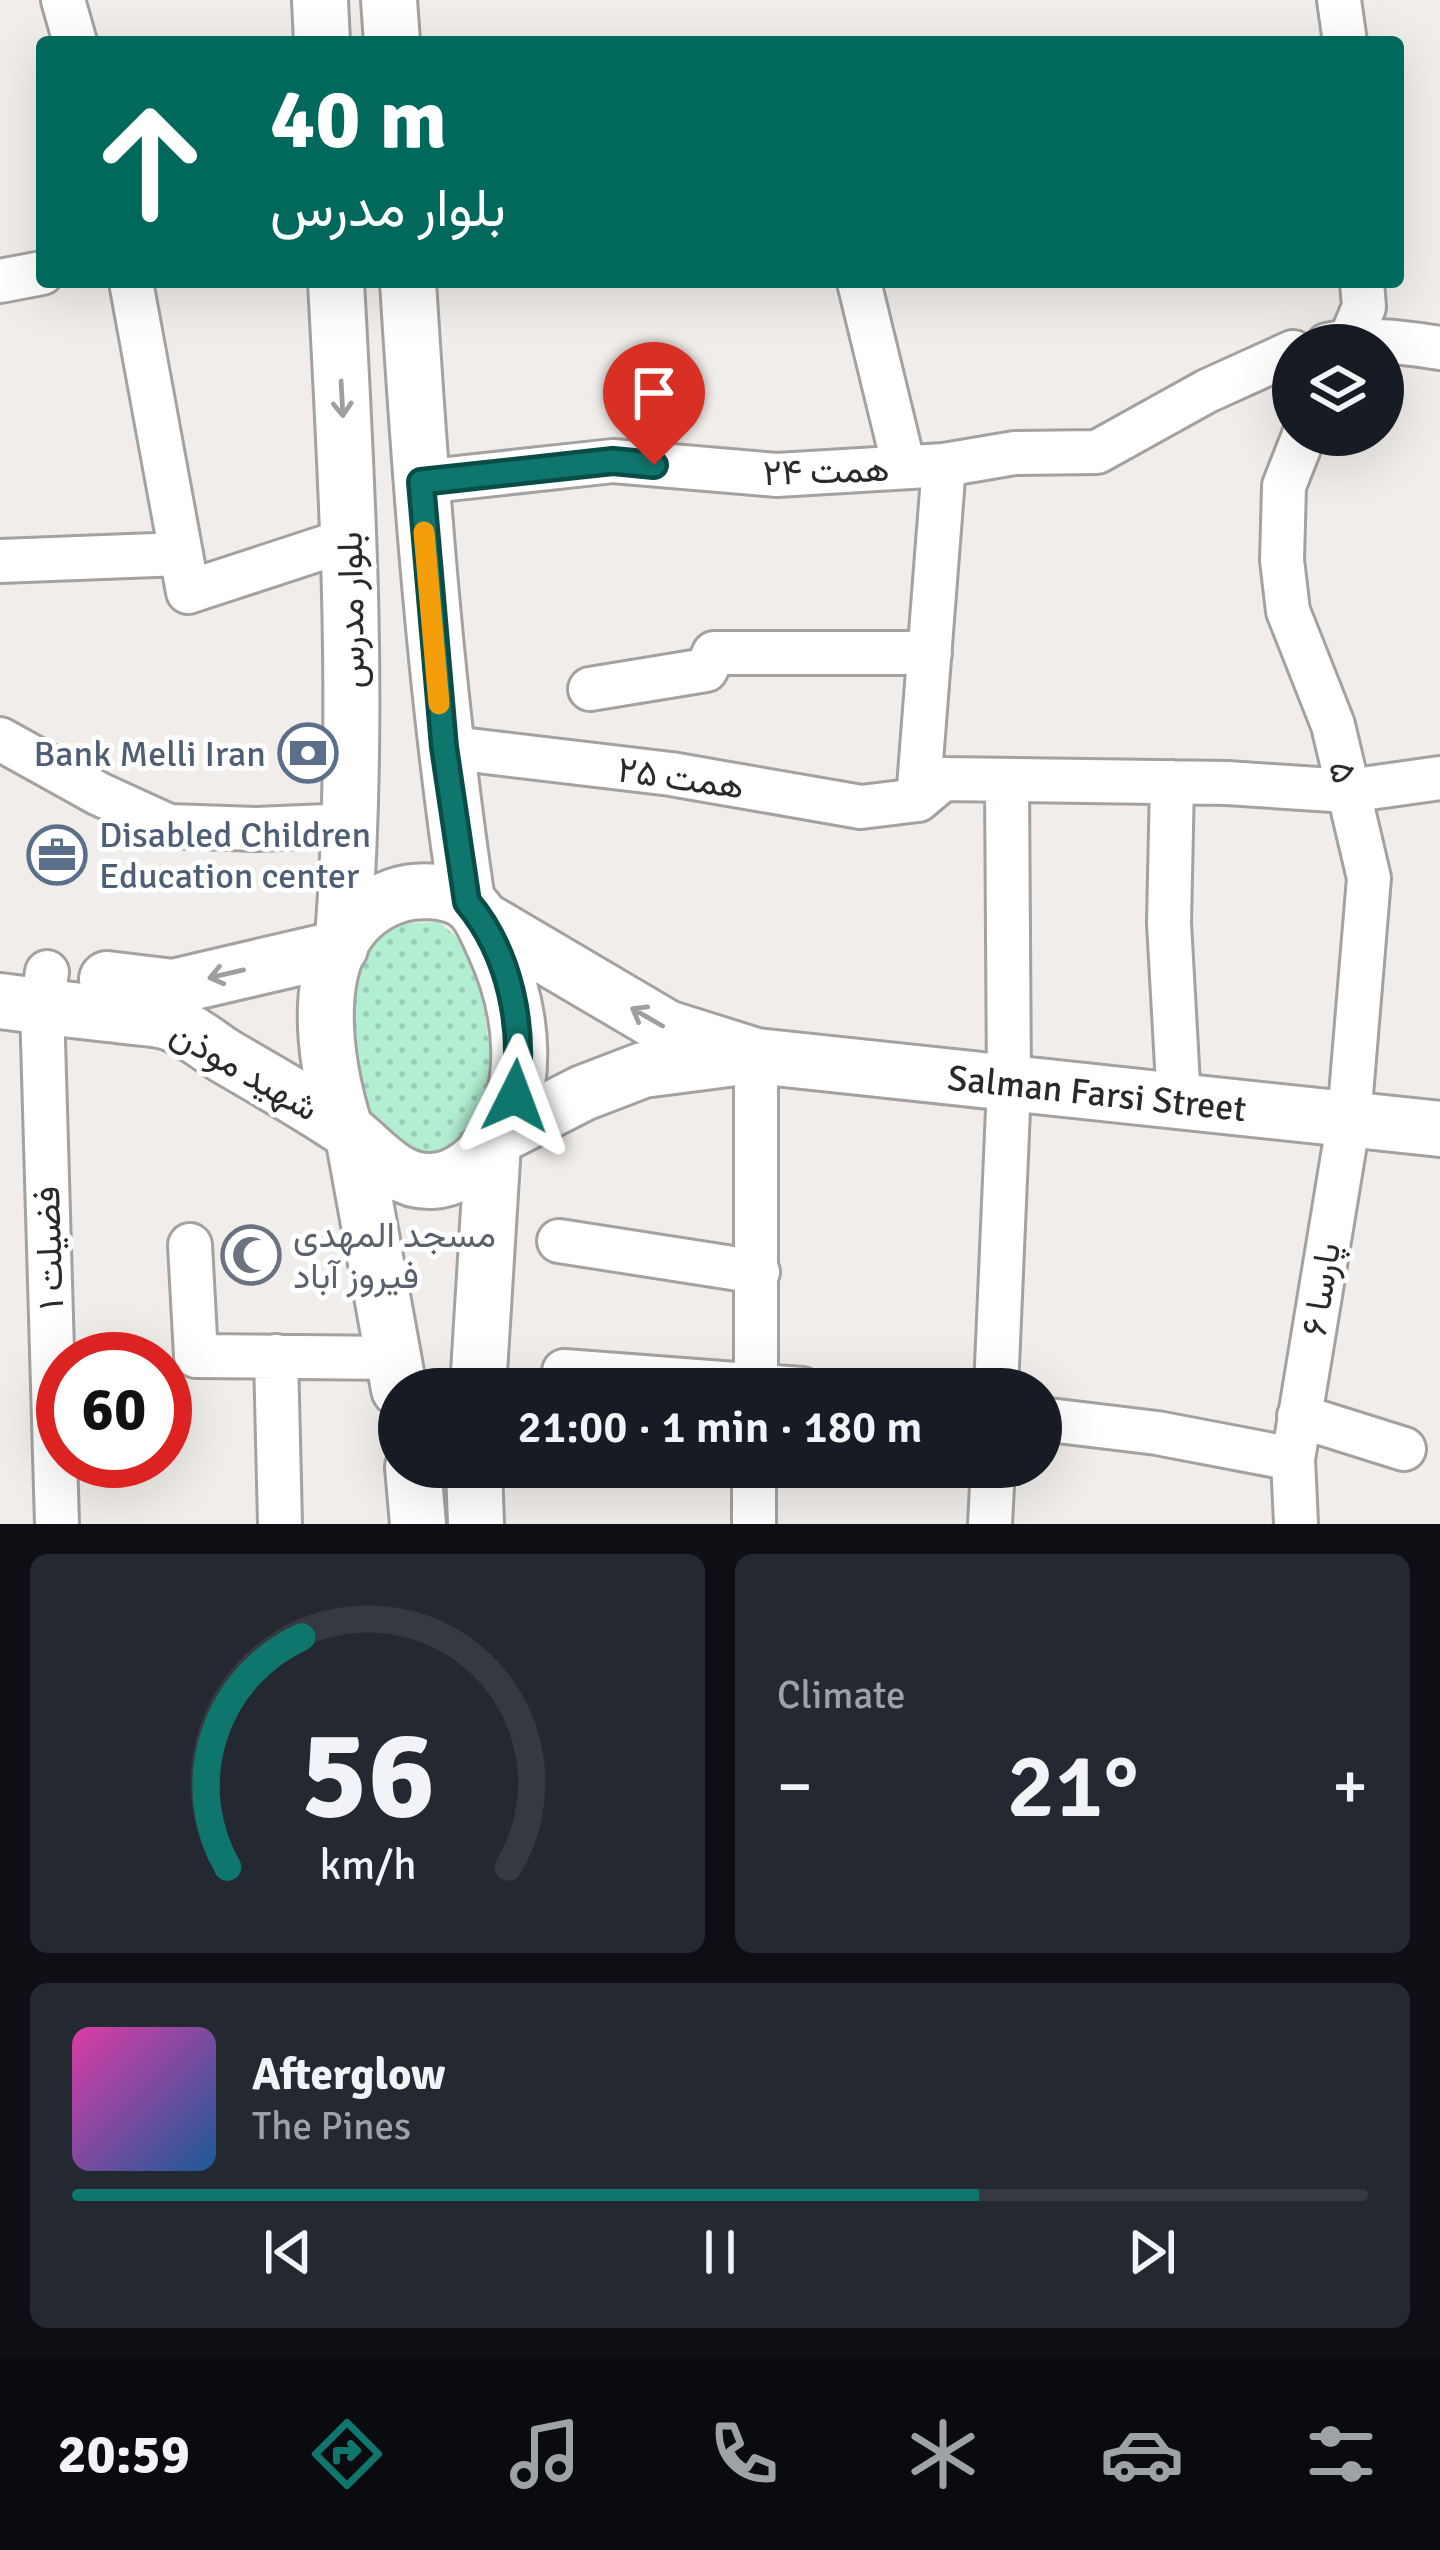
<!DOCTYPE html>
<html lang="en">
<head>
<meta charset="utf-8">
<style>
	body { margin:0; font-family:Signika,Vazirmatn,sans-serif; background:#242831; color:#f1f3f6; height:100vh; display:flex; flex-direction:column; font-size:45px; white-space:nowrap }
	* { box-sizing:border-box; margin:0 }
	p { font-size:39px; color:#9ea1a6 }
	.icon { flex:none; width:66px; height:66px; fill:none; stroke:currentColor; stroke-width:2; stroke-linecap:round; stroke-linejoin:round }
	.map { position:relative; height:1524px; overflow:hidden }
	.panel { display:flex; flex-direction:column; gap:30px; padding:30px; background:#0d0f14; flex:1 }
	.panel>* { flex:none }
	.banner { position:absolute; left:36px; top:36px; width:1368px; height:252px; border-radius:12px; box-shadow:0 12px 48px #0002; background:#00695c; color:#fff; overflow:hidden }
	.controls { position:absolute; left:1272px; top:324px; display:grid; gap:24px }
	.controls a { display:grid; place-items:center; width:132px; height:132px; border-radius:50%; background:#171b24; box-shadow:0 12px 48px #0002; font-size:60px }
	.speed { position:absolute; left:36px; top:1332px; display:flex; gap:24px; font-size:60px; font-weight:700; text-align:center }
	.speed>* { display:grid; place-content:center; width:156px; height:156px; border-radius:50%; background:#171b24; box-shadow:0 12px 48px #0002; line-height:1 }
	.speed .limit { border:18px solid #d22; background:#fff; color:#111 }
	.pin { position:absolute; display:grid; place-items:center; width:102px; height:102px; color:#fff; margin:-123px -51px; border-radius:50% 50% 50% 0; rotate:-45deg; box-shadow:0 0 12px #0007 }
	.pin .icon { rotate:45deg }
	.me { position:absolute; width:132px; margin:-66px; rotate:3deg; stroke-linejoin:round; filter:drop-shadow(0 0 9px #0008) }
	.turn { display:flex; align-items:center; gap:42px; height:252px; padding:0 36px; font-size:54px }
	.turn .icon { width:156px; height:156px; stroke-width:2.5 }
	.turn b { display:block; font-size:84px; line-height:102px }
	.big { font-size:90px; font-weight:600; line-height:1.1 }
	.panel .widget { flex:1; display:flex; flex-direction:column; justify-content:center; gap:18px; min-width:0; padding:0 42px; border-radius:18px; background:#242831 }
	.panel .dial { align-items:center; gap:0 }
	.dial svg { height:312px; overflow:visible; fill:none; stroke:#363941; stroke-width:7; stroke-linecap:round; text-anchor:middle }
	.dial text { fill:#f1f3f6; stroke:none }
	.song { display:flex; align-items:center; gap:36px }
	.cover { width:144px; height:144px; border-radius:18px; background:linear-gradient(135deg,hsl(320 70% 55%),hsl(210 70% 35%)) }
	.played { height:12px; border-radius:6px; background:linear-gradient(90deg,#0f766e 70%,#363941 70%) }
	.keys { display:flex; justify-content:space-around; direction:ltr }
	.heat { display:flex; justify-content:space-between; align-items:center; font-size:66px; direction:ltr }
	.panel .tiles { flex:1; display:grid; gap:30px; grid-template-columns:1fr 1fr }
	.widget:last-child { grid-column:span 2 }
	.trip { position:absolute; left:378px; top:1368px; width:684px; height:120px; border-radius:60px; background:#171b24; box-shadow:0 12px 48px #0002; font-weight:600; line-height:120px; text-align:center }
	.tab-bar { display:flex; height:192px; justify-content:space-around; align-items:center; background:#090b0e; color:#9ea1a6 }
	.tab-bar .icon { width:84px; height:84px }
	.tab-bar .active { color:#0f766e }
	.tab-bar b { font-size:54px; color:#f1f3f6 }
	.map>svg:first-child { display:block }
	.grass { fill:url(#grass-dots) }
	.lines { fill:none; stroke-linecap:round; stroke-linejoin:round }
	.minor-casing { stroke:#a5a19f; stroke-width:48 }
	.major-casing { stroke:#a5a19f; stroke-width:60 }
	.minor { stroke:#fff; stroke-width:42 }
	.major { stroke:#fff; stroke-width:54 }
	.oneway { stroke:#a09f9f }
	.route-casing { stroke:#0a4d48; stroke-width:30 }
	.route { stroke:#0f766e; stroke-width:21 }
	.slow { stroke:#f59e0b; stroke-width:21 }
	.labels { text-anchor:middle; stroke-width:10; stroke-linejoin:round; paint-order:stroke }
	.street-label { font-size:36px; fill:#2c2a29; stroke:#fff }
	.service-label { font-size:36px; fill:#4e5e75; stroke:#fff; text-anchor:end }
	.worship-label { font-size:36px; fill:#5b616d; stroke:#fff; text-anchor:start }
</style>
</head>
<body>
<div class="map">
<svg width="1440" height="1524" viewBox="0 0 1440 1524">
	<defs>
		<pattern id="grass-dots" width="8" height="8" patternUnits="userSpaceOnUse" patternTransform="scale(3)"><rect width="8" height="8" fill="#b2efd2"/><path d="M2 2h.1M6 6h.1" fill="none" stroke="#99cdb4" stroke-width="1.8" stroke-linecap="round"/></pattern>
	</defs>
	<rect width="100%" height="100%" fill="#f0edea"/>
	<!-- grass -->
	<path class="grass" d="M 439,922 L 468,947 L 483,1002 L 493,1074 L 484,1132 L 422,1166 L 350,1096 L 351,966 L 366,945 L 395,924 Z"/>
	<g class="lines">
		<defs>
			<path id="minor" d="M 63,0 L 75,42
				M 1339,0 L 1345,42
				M 0,281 L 42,273
				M 131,282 L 188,592 L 350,539
				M 859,282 L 904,467
				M 1327,345 C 1365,337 1402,342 1440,348
				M 1348,345 L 1364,307 L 1362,282
				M 421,482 L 613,461 L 777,475 L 944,465 L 1015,453 L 1097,452 L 1207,391 L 1293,352
				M 0,561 L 181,554
				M 590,689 L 706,670 L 714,653 L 930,653
				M 0,739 L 99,794 L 169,826 L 256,829 L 351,825
				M 444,747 L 671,774 L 861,807 L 918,800
				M 1172,782 L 1169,923 L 1179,1102
				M 918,800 L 943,779 L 1227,783 L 1348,791 L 1440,778
				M 918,800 L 944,465
				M 47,972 L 42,1006 L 57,1524
				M 559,1241 L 758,1272
				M 190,1245 L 196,1356 L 394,1358
				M 276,1356 L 280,1524
				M 564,1371 L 802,1389
				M 756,1389 L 756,1056
				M 996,1389 L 1009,1086 L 1007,780
				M 1299,1416 L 1404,1449
				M 1041,1419 L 1157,1433 L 1293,1459
				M 754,1467 L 754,1524
				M 990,1524 L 993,1467
				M 1296,1524 L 1293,1459 L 1349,1119 L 1369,878 L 1333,725 L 1288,611 L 1282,560 L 1284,486 L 1304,435"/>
			<g id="major">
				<path d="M 320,0 L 322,42"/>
				<path d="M 389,0 L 392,42"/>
				<path d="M 336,282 C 348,501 360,719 343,938"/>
				<path d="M 408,282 C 421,490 436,695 467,901"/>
				<path id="s1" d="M 482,919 L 667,1028 L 756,1056 L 1440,1129"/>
				<path d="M 107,979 L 173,987 L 340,948"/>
				<path d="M 0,1001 C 39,1006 78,1011 117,1015 C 134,1018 155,1017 171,1023 C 190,1030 208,1045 225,1056 C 264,1079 304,1101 341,1126 C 371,1147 393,1183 432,1181 C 453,1180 472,1167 486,1151 C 535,1096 523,1009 494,946 C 487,931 480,910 465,901 C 446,889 415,889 395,896 C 302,928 322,1057 345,1128"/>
				<path d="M 501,1135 L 583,1093 L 643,1070 L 736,1058"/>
				<path d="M 353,1136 L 399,1389"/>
				<path d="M 478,1389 L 493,1144"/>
				<path d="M 413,1467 L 418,1524"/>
				<path d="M 474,1467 L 476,1524"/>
			</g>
		</defs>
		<!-- minor casing -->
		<use href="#minor" class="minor-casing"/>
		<!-- major casing -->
		<use href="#major" class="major-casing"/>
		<!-- minor -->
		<use href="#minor" class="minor"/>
		<!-- major -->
		<use href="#major" class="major"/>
	</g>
	<!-- one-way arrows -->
	<defs><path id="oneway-shaft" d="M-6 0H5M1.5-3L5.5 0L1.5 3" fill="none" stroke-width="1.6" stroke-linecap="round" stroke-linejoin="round" transform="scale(3)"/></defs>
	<g class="oneway">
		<use href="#oneway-shaft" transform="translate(342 399) rotate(87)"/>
		<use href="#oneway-shaft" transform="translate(226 974) rotate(167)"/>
		<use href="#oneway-shaft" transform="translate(647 1017) rotate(-150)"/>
	</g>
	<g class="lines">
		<defs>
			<path id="route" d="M 515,1096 C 525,1029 511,954 467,902 L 444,747 L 421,482 L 613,461 L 654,465"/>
		</defs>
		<!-- route casing -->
		<use href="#route" class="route-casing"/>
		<!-- route -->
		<use href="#route" class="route"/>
		<!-- slow -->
		<path class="slow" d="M 424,532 L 439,704"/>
	</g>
	<!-- icons -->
	<defs>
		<symbol id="bank-ring" viewBox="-11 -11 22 22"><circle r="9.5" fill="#fff" stroke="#5c6f8a" stroke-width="1.5"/><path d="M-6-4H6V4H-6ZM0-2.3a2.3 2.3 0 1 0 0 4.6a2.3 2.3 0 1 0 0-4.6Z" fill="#5c6f8a"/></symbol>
		<symbol id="office-ring" viewBox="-11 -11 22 22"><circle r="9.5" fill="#fff" stroke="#5c6f8a" stroke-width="1.5"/><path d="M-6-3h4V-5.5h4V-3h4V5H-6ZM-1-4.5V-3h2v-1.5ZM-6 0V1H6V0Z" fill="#5c6f8a"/></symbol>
		<symbol id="mosque-ring" viewBox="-11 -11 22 22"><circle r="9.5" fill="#fff" stroke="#6b7280" stroke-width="1.5"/><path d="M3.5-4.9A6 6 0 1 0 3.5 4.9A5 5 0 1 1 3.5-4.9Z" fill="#6b7280"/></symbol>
	</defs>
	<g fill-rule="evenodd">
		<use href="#bank-ring" x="275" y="720" width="66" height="66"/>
		<use href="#office-ring" x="24" y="822" width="66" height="66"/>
		<use href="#mosque-ring" x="218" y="1222" width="66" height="66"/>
	</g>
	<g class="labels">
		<!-- street labels -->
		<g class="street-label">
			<text transform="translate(826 470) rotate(-2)" y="13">همت ۲۴</text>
			<text transform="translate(350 610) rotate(-91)" y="13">بلوار مدرس</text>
			<text transform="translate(1344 772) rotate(77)" y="13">۵</text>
			<text transform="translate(681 777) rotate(8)" y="13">همت ۲۵</text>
			<text transform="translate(245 1070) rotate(30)" y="13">شهید موذن</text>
			<text dy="13" stroke="none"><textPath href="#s1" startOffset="651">Salman Farsi Street</textPath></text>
			<text transform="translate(48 1248) rotate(-92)" y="13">فضیلت ۱</text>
			<text transform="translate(1320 1289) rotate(-81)" y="13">پارسا ۶</text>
		</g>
		<!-- service labels -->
		<g class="service-label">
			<text x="266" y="766">Bank Melli Iran</text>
			<text x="99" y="847" text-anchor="start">Disabled Children<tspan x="99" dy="41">Education center</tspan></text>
		</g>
		<!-- worship labels -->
		<g class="worship-label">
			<text x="293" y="1247">مسجد المهدی<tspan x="293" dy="41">فیروز آباد</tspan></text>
		</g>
	</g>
</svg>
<div class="controls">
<a><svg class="icon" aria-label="layers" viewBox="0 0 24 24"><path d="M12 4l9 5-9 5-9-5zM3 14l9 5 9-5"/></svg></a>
</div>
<div class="speed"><div class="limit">60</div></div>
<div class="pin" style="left:654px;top:465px;background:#d93025"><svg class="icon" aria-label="arrive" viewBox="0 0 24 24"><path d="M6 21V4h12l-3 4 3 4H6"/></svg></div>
<svg class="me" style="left:515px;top:1096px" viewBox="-20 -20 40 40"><path d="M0-17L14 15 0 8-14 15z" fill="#0f766e" stroke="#fff" stroke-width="4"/></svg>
<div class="trip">21:00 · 1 min · 180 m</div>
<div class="banner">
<div class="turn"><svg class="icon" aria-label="ahead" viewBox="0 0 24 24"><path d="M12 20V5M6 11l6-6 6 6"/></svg><div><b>40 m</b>بلوار مدرس</div></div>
</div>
</div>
<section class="panel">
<div class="tiles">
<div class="widget dial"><svg viewBox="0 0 100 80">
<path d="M14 69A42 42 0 1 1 86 69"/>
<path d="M14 69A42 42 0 0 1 33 10" stroke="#0f766e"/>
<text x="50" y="56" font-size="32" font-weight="700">56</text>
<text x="50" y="72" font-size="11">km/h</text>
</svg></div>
<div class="widget"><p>Climate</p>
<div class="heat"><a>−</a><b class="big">21°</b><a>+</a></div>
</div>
<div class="widget">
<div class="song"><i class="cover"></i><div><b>Afterglow</b><p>The Pines</p></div></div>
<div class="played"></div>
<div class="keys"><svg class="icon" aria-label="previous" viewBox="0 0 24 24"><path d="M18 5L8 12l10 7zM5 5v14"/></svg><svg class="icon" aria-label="pause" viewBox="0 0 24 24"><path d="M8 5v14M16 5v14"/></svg><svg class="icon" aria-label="next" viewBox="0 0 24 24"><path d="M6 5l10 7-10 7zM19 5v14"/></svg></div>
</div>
</div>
</section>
<nav class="tab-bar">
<b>20:59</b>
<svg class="icon active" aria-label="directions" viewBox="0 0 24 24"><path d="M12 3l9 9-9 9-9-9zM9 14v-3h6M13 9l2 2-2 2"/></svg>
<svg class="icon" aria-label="music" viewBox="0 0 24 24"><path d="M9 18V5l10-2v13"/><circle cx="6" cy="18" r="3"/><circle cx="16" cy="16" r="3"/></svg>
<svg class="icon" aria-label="phone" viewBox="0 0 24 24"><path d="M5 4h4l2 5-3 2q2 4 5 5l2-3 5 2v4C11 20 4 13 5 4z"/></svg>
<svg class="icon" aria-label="climate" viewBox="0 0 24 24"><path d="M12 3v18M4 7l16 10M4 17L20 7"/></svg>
<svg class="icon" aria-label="car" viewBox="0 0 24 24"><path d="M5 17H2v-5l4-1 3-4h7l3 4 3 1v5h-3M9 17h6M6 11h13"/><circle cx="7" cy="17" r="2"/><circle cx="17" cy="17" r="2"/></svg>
<svg class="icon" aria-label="filters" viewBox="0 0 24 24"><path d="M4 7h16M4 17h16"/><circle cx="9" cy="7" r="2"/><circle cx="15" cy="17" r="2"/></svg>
</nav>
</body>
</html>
